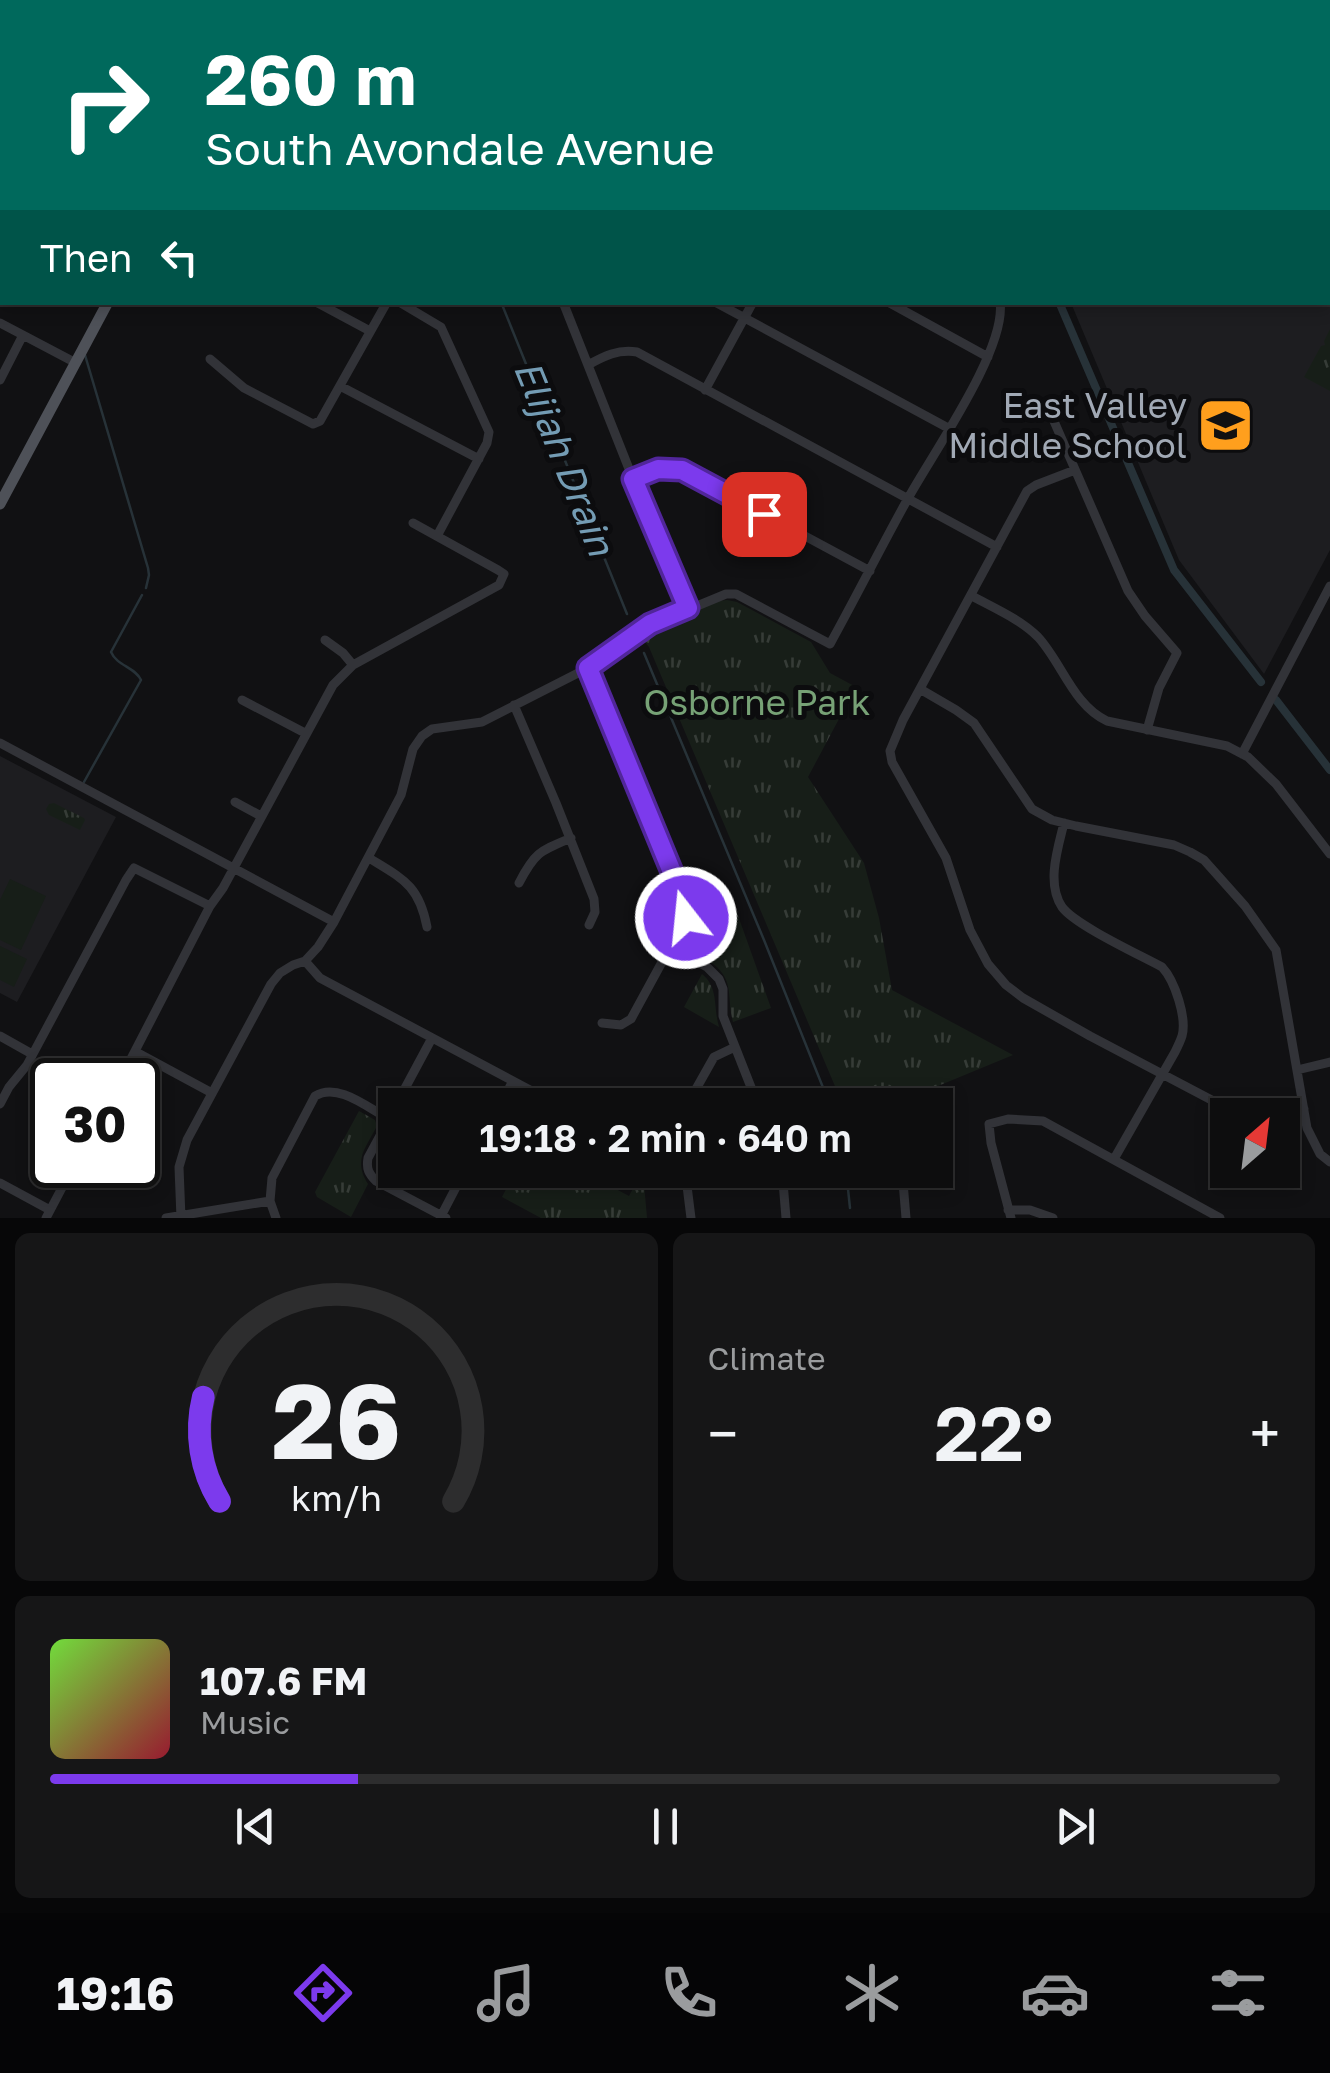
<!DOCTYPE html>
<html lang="en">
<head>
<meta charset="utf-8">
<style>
	body { margin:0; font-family:"Golos Text",sans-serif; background:#161617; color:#f1f3f6; height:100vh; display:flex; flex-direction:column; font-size:38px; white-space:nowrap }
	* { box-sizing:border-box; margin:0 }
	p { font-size:32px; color:#9a9c9e }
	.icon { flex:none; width:55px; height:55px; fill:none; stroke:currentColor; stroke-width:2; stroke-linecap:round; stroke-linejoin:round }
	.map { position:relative; height:1218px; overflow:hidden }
	.details { display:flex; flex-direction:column; gap:15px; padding:15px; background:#070708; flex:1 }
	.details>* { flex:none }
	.top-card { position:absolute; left:0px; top:0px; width:1330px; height:305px; box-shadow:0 5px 15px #0003,0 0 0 2px #2d2d2e; background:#00695c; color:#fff; overflow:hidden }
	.needle { width:65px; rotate:28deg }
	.buttons { position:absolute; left:1210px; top:1098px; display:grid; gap:20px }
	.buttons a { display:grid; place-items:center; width:90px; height:90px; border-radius:0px; background:#0d0d0e; box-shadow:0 5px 15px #0003,0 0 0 2px #2d2d2e; font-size:50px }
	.speed { position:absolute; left:30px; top:1058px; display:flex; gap:20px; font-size:50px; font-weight:700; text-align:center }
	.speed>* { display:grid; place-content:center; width:130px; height:130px; border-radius:50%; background:#0d0d0e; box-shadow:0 5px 15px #0003,0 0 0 2px #2d2d2e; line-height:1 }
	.speed .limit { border:5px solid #111; border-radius:15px; background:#fff; color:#111 }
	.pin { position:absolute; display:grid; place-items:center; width:85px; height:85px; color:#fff; margin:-42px; border-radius:20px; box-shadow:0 5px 15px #0006 }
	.me { position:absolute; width:110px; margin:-55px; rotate:344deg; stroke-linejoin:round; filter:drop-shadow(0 0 8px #0008) }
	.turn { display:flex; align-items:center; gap:35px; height:210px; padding:0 40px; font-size:45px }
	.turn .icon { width:130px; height:130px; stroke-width:2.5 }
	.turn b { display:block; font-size:70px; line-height:85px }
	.then { display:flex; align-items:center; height:95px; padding:0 40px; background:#0003; gap:20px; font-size:38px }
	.big { font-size:75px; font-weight:600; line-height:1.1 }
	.details .widget { flex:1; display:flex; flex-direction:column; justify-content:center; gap:15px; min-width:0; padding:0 35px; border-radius:15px; background:#161617 }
	.details .dial { align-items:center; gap:0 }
	.dial svg { height:260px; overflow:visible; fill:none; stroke:#2d2d2e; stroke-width:7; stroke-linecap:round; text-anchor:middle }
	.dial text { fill:#f1f3f6; stroke:none }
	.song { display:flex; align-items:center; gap:30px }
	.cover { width:120px; height:120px; border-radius:15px; background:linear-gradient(135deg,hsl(100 70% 55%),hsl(350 70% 35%)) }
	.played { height:10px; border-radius:5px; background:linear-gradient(90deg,#7c3aed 25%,#2d2d2e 25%) }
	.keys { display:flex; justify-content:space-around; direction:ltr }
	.heat { display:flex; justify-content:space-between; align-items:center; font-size:55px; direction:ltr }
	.details .tiles { flex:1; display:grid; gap:15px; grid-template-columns:1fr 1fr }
	.widget:last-child { grid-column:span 2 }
	.trip { position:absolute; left:378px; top:1088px; width:575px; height:100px; border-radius:0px; background:#0d0d0e; box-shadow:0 5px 15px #0003,0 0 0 2px #2d2d2e; font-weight:600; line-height:100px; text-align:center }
	.menu { display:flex; height:160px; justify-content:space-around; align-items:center; background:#050506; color:#9a9c9e }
	.menu .icon { width:70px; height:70px }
	.menu .on { color:#7c3aed }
	.menu b { font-size:45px; color:#f1f3f6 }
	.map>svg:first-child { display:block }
	.built { fill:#1d1d20 }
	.grass { fill:#171e18 }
	.park { fill:url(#park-tufts) }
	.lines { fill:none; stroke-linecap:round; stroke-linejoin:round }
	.stream { stroke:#273238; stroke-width:2.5 }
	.canal { stroke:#273238; stroke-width:8 }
	.minor { stroke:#323338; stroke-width:9 }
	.major { stroke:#4e5158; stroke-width:11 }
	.route-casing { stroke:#51269a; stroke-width:25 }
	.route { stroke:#7c3aed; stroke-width:18 }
	.labels { text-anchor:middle; stroke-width:10; stroke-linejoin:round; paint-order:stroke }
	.poi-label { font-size:35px; fill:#a1a9b5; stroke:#0c0c0e; text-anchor:end }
	.park-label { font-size:35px; fill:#77a276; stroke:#0c0c0e }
	.water-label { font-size:38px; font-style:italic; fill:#749cb4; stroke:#0c0c0e }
</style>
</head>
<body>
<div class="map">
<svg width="1330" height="1218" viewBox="0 0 1330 1218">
	<defs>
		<pattern id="park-tufts" width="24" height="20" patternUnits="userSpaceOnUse" patternTransform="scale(2.5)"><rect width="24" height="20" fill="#171e18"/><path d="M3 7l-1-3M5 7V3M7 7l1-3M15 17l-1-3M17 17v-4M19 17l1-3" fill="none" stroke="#363c37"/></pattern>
	</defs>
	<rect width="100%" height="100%" fill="#111113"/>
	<!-- built -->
	<path class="built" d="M 1328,212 L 1330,213 L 1330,550 L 1264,674 L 1179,560 L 1071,303 L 1328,302 Z
		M 0,756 L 116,817 L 17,1002 L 0,993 Z"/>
	<!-- grass -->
	<path class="grass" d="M 10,879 L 46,896 L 21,950 L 0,940 L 0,900 Z
		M 0,946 L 27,959 L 14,987 L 0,980 Z"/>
	<!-- park -->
	<path class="park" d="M 1330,329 L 1330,391 L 1304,377 L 1321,346 L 1325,345 L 1324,341 Z
		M 727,600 L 737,602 L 811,642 L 830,673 L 856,687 L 808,777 L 864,863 L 879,918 L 892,990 L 1013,1055 L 892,1105 L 843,1105 L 649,647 L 641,637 L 660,625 L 718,601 Z
		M 54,803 L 84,818 L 85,820 L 80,830 L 49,815 L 46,809 L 49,804 Z
		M 736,910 L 771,1008 L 733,1022 C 726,996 736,979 709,961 Z
		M 702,974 C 719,988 713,1007 719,1027 L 684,1007 Z
		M 359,1111 L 375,1120 L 377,1126 C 365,1149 353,1160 368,1184 L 351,1217 L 317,1197 L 315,1192 Z
		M 516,1170 L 580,1170 L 629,1196 L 643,1170 L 677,1170 L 682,1180 L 644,1184 L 647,1218 L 541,1218 L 502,1197 Z"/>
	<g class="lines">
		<!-- stream -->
		<path class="stream" d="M 132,0 L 133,2
			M 553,2 L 554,0
			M 501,302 L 627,614
			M 85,355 L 148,568 L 149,575 L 146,588
			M 644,653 L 764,940 L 830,1105
			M 84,782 L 141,680 C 135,667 117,666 111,652 L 142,595
			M 846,1170 L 850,1208"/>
		<!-- canal -->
		<path class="canal" d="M 1059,302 L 1174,570 L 1261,682
			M 1276,700 L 1330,770"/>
		<!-- minor -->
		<path class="minor" d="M 36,0 L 40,2
			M 656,0 L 658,1
			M 844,0 L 848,2
			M 1156,0 L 1158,0
			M 58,2 L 59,0
			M 618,2 L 619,0
			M 814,2 L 815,0
			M 939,2 L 940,0
			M 1058,2 L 1059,0
			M 1074,2 L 1075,0
			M 1222,2 L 1223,0
			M 0,96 L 2,98
			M 0,213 L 2,214
			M 316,302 L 370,331
			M 399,302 L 441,327 L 489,432 L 487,443 L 437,536
			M 563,302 L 633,479 L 688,608
			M 715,302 L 950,429
			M 888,302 L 988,357
			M 0,323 L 76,363
			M 210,359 L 244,388 L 313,424 L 320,421 L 387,302
			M 588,365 C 604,356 618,349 637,352 L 997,547
			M 0,380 L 23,335
			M 340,386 L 479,459
			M 705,390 L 753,302
			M 1050,412 L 1128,591 L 1145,616 L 1177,653 L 1159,688 L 1147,730
			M 1075,470 L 1036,485 L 1027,491 L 903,720 L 890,751 L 892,762 L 946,858 L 970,930 L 988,964 L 1006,985 L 1023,998 L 1090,1036 L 1240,1115
			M 633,479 C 650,472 663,466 682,470 L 870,571
			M 972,596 C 994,608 1020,619 1038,637 C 1062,663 1073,705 1107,721 L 1227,746 L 1248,757 L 1276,784 L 1330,854
			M 325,640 L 343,653 L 353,665
			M 588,667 L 686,906 L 686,918 L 631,1019 L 621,1025 L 602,1023
			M 920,689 L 956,710 L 974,723 L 1032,809 L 1052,820 L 1076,826 L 1174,845 L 1190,852 L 1204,860 L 1245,906 L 1276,950 L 1307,1128 L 1320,1154 L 1330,1162
			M 242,700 L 305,733
			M 514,705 L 556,803 L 594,899 L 595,912 L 589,925
			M 0,743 L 334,922
			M 1242,754 L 1330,586
			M 235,802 L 261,816
			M 1064,823 C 1058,848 1046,883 1062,907 C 1075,925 1140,955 1162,967 C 1175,981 1187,1018 1182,1036 C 1181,1039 1176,1050 1175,1052 L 1114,1159
			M 369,858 C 403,879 419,885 427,927
			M 519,883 C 535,852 540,851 571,838
			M 670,947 L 707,967 L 719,979 L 723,989 L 723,1016 L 758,1105
			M 305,961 L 320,978 L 558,1105
			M 0,1036 L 32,1054
			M 136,1052 L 212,1093
			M 1297,1070 L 1330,1062
			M 120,1080 L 210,906 L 223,888 L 333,685 L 353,665 L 499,585 L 504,574 L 498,570 L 413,523
			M 0,1104 L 9,1087 L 27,1065 L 126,880 L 134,868 L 210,906
			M 396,1105 L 432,1038
			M 500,1105 L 513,1081
			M 687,1105 L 714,1057 L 735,1047
			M 395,1108 L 368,1158 C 366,1169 369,1174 376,1181 L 446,1218
			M 1266,1115 L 1304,1109
			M 685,1170 L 691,1218
			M 782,1170 L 786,1218
			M 902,1170 L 906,1218
			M 0,1183 L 50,1210
			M 1008,1210 L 1030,1210 L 1053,1218
			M 46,1218 L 74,1165
			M 166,1218 L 270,1201
			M 181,1218 L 179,1167 L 187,1140 L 271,984 L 280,973 L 293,965 L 305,961 L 318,947 L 334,922 L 401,795 L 413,749 L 422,736 L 432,729 L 482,722 L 582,671 L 651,625 L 726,594 L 736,594 L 830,644 C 856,597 880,549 906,502 C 930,457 1007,350 1000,302
			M 276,1218 L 270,1201 L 272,1178 L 315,1096 C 338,1082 368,1108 389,1119
			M 440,1218 L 465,1170
			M 1011,1218 L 991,1143 L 989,1124 L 1008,1119 L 1043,1121 L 1220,1218"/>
		<!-- major -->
		<path class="major" d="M 970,0 L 975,2
			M 271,2 L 272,0
			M 1328,190 L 1330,192
			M 0,504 L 108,302"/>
	</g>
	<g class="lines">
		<defs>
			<path id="route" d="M 686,918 L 686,906 L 588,668 L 650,624 L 688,608 L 633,479 L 658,469 L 682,470 L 764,514"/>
		</defs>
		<!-- route casing -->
		<use href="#route" class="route-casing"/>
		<!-- route -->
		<use href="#route" class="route"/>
	</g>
	<!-- icons -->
	<defs>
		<symbol id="school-square" viewBox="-11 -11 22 22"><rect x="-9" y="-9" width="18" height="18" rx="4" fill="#ff9f1d" stroke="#0c0c0e"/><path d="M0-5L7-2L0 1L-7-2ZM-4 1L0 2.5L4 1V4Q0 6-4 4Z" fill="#111"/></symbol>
	</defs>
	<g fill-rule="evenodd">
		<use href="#school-square" x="1194" y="394" width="63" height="63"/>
	</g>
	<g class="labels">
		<!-- poi labels -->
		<g class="poi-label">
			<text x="1187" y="418">East Valley<tspan x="1187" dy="40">Middle School</tspan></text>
		</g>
		<!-- park labels -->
		<g class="park-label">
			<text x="757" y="715">Osborne Park</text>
		</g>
		<!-- water labels -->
		<g class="water-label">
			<text transform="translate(564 458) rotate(68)" y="13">Elijah Drain</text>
		</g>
	</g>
</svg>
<div class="buttons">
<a><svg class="needle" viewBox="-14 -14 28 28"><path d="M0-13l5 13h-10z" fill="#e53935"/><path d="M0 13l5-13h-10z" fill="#9a9c9e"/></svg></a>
</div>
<div class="speed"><div class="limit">30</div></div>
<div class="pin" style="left:764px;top:514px;background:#d93025"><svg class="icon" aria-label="arrive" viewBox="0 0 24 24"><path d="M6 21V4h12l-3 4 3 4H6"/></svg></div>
<svg class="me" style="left:686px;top:918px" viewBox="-20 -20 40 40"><circle r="17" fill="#7c3aed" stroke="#fff" stroke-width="3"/><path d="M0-11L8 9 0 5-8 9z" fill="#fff"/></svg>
<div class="trip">19:18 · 2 min · 640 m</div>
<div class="top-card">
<div class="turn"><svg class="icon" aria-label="right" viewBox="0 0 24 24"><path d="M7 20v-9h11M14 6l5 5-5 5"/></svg><div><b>260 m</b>South Avondale Avenue</div></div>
<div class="then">Then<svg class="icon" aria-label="left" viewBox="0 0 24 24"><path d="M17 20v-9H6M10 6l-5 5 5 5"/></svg></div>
</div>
</div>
<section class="details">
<div class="tiles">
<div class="widget dial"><svg viewBox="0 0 100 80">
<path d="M14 69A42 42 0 1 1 86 69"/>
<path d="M14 69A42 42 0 0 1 9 37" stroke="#7c3aed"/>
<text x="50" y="56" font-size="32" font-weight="700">26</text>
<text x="50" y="72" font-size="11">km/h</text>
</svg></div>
<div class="widget"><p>Climate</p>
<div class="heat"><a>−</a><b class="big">22°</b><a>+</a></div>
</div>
<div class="widget">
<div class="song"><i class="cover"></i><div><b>107.6 FM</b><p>Music</p></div></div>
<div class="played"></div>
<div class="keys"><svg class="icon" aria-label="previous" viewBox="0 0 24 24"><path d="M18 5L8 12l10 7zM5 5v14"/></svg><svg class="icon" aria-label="pause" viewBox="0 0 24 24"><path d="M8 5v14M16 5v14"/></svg><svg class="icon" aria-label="next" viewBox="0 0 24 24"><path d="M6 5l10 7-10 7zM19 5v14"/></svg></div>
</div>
</div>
</section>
<nav class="menu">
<b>19:16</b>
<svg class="icon on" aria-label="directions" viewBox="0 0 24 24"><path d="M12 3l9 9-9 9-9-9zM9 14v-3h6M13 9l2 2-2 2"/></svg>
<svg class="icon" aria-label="music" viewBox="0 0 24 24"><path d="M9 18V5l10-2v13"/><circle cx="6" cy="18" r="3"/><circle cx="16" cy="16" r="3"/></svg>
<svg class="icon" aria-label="phone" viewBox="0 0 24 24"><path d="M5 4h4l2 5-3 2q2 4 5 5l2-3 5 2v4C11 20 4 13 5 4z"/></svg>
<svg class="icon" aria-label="climate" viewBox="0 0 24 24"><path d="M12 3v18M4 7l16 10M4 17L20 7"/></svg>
<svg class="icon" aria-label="car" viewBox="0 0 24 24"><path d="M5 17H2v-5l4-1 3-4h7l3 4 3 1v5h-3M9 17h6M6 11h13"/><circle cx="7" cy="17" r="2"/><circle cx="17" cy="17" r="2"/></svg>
<svg class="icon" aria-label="filters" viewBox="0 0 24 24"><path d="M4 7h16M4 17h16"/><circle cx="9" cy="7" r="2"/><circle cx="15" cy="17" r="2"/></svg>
</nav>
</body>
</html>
